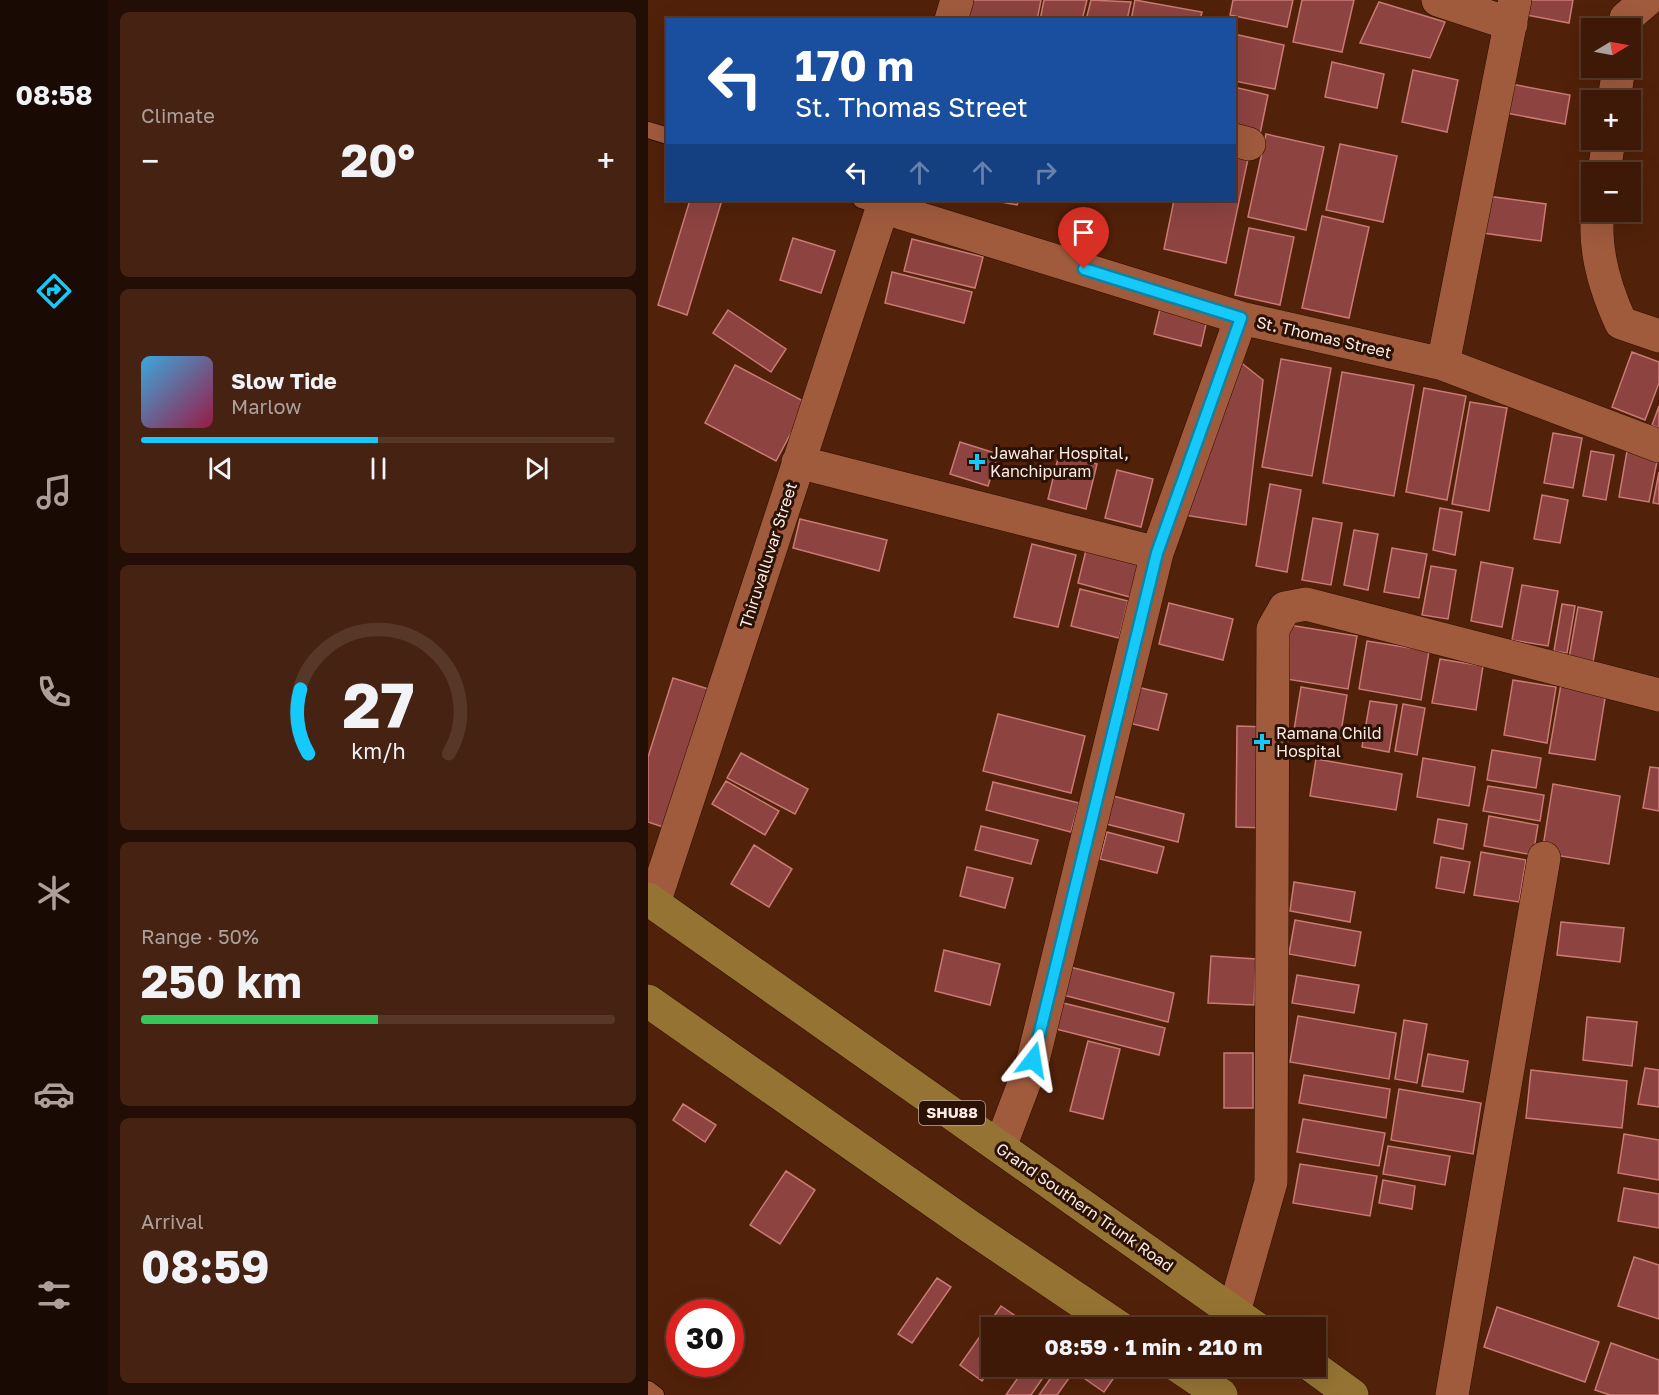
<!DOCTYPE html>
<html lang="en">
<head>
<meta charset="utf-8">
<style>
	body { margin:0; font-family:"Golos Text",sans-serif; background:#452211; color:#f1f3f6; height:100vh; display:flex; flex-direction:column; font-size:22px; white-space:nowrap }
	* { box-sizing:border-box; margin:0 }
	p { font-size:20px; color:#ada09b }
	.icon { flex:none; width:33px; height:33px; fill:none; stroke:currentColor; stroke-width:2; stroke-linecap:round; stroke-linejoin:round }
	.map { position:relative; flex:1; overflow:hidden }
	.side { display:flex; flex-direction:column; gap:12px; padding:12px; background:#220e04; width:540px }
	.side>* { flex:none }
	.banner { position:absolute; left:18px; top:18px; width:570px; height:183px; border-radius:0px; box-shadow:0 6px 24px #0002,0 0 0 2px #573828; background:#1a4fa0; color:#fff; overflow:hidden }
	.needle { width:39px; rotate:80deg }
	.controls { position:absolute; left:933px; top:18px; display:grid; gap:12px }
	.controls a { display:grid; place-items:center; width:60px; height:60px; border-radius:0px; background:#3e1907; box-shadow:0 6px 24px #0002,0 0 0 2px #573828; font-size:30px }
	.speed { position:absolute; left:18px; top:1299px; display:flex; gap:12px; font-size:30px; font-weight:700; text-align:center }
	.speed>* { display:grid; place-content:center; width:78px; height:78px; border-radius:50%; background:#3e1907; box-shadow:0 6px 24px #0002,0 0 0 2px #573828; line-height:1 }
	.speed .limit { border:9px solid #d22; background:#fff; color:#111 }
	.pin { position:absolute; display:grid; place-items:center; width:51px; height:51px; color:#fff; margin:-62px -26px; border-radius:50% 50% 50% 0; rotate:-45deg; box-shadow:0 0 6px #0007 }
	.pin .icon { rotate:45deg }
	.me { position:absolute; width:66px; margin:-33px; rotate:14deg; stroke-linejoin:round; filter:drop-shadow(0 0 4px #0008) }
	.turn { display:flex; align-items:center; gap:21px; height:126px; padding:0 30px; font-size:27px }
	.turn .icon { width:78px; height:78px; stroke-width:2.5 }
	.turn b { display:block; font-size:42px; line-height:51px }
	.lanes { display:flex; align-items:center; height:57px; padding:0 30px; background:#0003; justify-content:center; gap:30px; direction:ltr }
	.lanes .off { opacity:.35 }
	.big { font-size:45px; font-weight:700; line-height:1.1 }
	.side .tile { flex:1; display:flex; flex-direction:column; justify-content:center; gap:9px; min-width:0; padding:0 21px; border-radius:9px; background:#452211 }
	.side .dial { align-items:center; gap:0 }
	.dial svg { height:156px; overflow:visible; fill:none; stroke:#573828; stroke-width:7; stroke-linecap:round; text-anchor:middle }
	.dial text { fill:#f1f3f6; stroke:none }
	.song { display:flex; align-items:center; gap:18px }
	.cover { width:72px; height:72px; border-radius:9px; background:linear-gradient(135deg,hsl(200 70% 55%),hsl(340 70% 35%)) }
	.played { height:6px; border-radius:3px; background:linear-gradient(90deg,#15cafb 50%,#573828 50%) }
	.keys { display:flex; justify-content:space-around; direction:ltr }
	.heat { display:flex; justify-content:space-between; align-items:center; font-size:33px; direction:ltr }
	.charge { height:9px; border-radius:4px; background:linear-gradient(90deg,#34c759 50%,#573828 0) }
	.trip { position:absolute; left:333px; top:1317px; width:345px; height:60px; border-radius:0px; background:#3e1907; box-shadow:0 6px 24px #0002,0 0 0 2px #573828; font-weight:700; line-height:60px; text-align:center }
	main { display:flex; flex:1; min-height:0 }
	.dock { display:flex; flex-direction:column; width:108px; justify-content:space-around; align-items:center; background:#190a03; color:#ada09b }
	.dock .icon { width:42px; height:42px }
	.dock .on { color:#15cafb }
	.dock b { font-size:27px; color:#f1f3f6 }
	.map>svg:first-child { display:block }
	.building { fill:#8d4340; stroke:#ca7a75; stroke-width:1.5 }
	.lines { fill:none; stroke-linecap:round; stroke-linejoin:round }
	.service-casing { stroke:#2f0e01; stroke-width:18 }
	.minor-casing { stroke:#2f0e01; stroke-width:34 }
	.primary-casing { stroke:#2f0e01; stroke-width:34 }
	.service { stroke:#a05b3d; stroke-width:16 }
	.minor { stroke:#a05b3d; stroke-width:33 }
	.primary { stroke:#957433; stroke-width:33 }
	.route-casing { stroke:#0e83a3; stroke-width:15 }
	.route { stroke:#15cafb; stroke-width:10 }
	.poi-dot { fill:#15cafb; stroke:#2c1105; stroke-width:2 }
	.labels { text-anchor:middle; stroke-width:6; stroke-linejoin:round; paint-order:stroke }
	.shield { fill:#2c1105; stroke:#beaaa1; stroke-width:1.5 }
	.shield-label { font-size:15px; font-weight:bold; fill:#fcebe4 }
	.street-label { font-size:16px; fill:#fcebe4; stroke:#2c1105 }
	.poi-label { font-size:16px; fill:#fcebe4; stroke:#2c1105; text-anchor:start }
</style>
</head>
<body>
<main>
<nav class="dock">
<b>08:58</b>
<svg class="icon on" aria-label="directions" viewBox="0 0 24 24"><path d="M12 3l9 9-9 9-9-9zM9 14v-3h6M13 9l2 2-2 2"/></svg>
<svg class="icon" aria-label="music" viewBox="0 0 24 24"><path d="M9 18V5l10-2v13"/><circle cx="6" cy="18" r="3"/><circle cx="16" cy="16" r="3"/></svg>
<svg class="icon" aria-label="phone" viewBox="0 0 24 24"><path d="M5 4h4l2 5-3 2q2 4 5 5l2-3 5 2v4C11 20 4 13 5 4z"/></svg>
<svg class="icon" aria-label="climate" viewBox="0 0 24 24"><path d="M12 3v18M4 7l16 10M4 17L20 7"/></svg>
<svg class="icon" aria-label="car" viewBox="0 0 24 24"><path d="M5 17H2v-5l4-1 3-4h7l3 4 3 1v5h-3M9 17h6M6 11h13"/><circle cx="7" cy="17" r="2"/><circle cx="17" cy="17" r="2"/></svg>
<svg class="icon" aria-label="filters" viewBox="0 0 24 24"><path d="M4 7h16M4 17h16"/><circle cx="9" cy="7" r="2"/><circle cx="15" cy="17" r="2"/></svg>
</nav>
<section class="side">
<div class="tile"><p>Climate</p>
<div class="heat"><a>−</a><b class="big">20°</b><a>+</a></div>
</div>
<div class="tile">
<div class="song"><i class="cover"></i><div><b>Slow Tide</b><p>Marlow</p></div></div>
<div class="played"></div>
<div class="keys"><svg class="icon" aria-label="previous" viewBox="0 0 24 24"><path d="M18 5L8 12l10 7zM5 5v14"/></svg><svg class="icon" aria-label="pause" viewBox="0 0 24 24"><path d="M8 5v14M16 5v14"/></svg><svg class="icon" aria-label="next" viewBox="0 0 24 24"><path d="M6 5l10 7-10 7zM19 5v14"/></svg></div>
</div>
<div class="tile dial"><svg viewBox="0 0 100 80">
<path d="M14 69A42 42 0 1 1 86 69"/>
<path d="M14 69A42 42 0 0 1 10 36" stroke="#15cafb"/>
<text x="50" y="56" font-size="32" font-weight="700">27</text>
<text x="50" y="72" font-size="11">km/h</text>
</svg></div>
<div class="tile"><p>Range · 50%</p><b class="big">250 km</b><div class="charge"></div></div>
<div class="tile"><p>Arrival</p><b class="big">08:59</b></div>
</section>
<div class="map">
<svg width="1011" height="1395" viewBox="0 0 1011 1395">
	<rect width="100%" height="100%" fill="#522109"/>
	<!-- building -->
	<path class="building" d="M 324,0 L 393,0 L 389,20 L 320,20 Z
		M 396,0 L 439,0 L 434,20 L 392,20 Z
		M 443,0 L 483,2 L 479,20 L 438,20 Z
		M 487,0 L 554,12 L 552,20 L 483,20 Z
		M 585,0 L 645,0 L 639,27 L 582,15 Z
		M 654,0 L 706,0 L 694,52 L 645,42 Z
		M 870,0 L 925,0 L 921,23 L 868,13 Z
		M 731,2 L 797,22 L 782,58 L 712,43 Z
		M 586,34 L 636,45 L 627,89 L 586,81 Z
		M 684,62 L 736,74 L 729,108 L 677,97 Z
		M 765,70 L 810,80 L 799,132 L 754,122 Z
		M 852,82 L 922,95 L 917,124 L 847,111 Z
		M 586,87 L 620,95 L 612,134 L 586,128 Z
		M 618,134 L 676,147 L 658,230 L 600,217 Z
		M 692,144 L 749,156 L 735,222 L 678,210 Z
		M 586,151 L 601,154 L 578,263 L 516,249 L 526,200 L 586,200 Z
		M 839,196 L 898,204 L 893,241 L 835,233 Z
		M 42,200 L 74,200 L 39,315 L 10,305 Z
		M 342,200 L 371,200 L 369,205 Z
		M 674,216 L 721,227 L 701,318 L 654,308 Z
		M 601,228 L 646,237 L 632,305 L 587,295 Z
		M 145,238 L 187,251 L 173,293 L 132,280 Z
		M 264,239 L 335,257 L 327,288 L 256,271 Z
		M 244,272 L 324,292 L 316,323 L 237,303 Z
		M 512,309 L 559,320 L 553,346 L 506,334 Z
		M 80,310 L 138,349 L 123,372 L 65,333 Z
		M 984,352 L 1011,362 L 1011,383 L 997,420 L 964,407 Z
		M 586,357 L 615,380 L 598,525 L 536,515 Z
		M 633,359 L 683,368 L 664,476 L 614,467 Z
		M 87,365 L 159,403 L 128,461 L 57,423 Z
		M 694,372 L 766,385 L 746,496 L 675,483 Z
		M 776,388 L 818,396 L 799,500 L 758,492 Z
		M 822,402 L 859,408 L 841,511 L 804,504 Z
		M 1011,406 L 1011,428 L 1004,425 Z
		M 905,433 L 934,438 L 925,488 L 896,483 Z
		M 312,442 L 350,454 L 340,486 L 302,474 Z
		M 943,451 L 966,455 L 958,500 L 935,496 Z
		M 979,451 L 1010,456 L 1001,502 L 971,497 Z
		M 411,454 L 449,464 L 438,509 L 400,499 Z
		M 469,470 L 505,479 L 493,527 L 457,518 Z
		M 1011,472 L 1011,504 L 1005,503 Z
		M 622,484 L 653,490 L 639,572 L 608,566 Z
		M 894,495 L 920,500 L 912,543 L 886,539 Z
		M 792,508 L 814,512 L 807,555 L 785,550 Z
		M 665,518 L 694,523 L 683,585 L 654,580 Z
		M 152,519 L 239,540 L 231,571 L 145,548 Z
		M 706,530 L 730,534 L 720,590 L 696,585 Z
		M 384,544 L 428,555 L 410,627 L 366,617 Z
		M 439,546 L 492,559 L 482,597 L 430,583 Z
		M 744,548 L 779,554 L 771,598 L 736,592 Z
		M 833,562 L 865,568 L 854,627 L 823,621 Z
		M 783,566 L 808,570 L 800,619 L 774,615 Z
		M 874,585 L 910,591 L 900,646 L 864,640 Z
		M 432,589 L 480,601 L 471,638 L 423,626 Z
		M 521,603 L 585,619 L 575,660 L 511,644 Z
		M 914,604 L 927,606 L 919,653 L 906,651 Z
		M 930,607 L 954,612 L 945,662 L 921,658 Z
		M 641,625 L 709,636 L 700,689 L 632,678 Z
		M 719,641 L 781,651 L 773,700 L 711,689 Z
		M 792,659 L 835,666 L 828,710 L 784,703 Z
		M 25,678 L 70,692 L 27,831 L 0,822 L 0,757 Z
		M 914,678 L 959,686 L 947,760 L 901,753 Z
		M 865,680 L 908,687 L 899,743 L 856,735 Z
		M 489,687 L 519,694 L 510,730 L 481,723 Z
		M 653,687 L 699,695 L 692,738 L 646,730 Z
		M 722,701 L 749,705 L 741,752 L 714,747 Z
		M 755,704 L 777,708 L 769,755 L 747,751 Z
		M 350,714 L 437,736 L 423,793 L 335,771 Z
		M 589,726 L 620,727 L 618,828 L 588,827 Z
		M 844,750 L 893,758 L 888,788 L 839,780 Z
		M 93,753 L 160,789 L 147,814 L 79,778 Z
		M 775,758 L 827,767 L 821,806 L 769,797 Z
		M 668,759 L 754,774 L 748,810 L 662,796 Z
		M 1002,767 L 1011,768 L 1011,811 L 995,808 Z
		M 78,781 L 131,811 L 117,835 L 64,804 Z
		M 345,782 L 431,803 L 423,832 L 338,810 Z
		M 905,784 L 972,796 L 961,864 L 894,853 Z
		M 840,786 L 896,795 L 892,821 L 835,811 Z
		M 465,796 L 536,814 L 530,842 L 458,824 Z
		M 841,816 L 890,825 L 885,855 L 836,846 Z
		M 790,819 L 819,824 L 815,849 L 786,843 Z
		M 333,826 L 390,840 L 383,864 L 327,850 Z
		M 459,832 L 516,847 L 509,873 L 452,859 Z
		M 106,845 L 144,869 L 121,907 L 83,884 Z
		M 833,852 L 878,860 L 871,902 L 826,895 Z
		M 793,857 L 822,862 L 816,893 L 788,888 Z
		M 319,867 L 365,878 L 357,908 L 312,896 Z
		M 646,882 L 707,892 L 702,922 L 642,911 Z
		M 647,920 L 713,932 L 707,966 L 641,954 Z
		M 913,922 L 976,928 L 972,962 L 909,955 Z
		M 296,950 L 352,964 L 342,1005 L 287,991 Z
		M 563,956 L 608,959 L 606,1005 L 560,1003 Z
		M 422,967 L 526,993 L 520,1022 L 415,995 Z
		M 649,975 L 711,985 L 706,1013 L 644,1003 Z
		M 407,1001 L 517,1028 L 511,1055 L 400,1027 Z
		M 650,1016 L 748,1033 L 741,1079 L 642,1062 Z
		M 939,1017 L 989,1022 L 984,1066 L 935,1060 Z
		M 756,1020 L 779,1024 L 769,1083 L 747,1079 Z
		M 440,1041 L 472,1049 L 455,1119 L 422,1111 Z
		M 576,1053 L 605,1053 L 605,1108 L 576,1108 Z
		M 780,1054 L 820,1061 L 815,1092 L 774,1086 Z
		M 997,1068 L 1011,1070 L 1011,1107 L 990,1104 Z
		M 883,1070 L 979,1081 L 974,1128 L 878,1118 Z
		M 656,1075 L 742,1089 L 738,1118 L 651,1103 Z
		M 751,1089 L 833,1103 L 825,1154 L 743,1140 Z
		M 35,1104 L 68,1125 L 57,1142 L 25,1120 Z
		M 655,1119 L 737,1133 L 731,1166 L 649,1152 Z
		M 976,1134 L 1011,1140 L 1011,1180 L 970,1173 Z
		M 740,1146 L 802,1156 L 797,1185 L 735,1174 Z
		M 652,1164 L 729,1176 L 722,1216 L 645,1203 Z
		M 138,1171 L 167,1190 L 132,1244 L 102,1225 Z
		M 735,1180 L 767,1186 L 764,1209 L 731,1203 Z
		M 976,1188 L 1011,1194 L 1011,1228 L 970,1221 Z
		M 986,1257 L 1011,1265 L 1011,1319 L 970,1306 Z
		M 289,1278 L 303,1287 L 264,1343 L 250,1334 Z
		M 353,1306 L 375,1321 L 371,1328 L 344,1328 L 344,1366 L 334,1381 L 312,1365 Z
		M 849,1307 L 951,1342 L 937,1382 L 836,1347 Z
		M 963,1343 L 1011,1360 L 1011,1395 L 962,1395 L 947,1390 Z
		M 378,1366 L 403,1366 L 383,1395 L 358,1395 Z
		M 411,1366 L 420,1366 L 426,1371 L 409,1395 L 391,1395 Z
		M 439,1366 L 474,1366 L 456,1392 L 433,1376 Z"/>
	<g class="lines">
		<defs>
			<path id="service" d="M 0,130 L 20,136
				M 213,200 L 234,207
				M 0,1389 L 8,1395"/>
			<path id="minor" d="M 790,0 L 863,24
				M 303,20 L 309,0
				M 976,28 L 978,18 L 999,0
				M 966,100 L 971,68
				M 586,140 L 601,144
				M 956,172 L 961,140
				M 234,207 L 593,318 L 795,364 L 1011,446
				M 950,212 C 945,250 957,288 973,323 L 1011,336
				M 795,364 L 867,0
				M 150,462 L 509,553
				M 6,903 L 237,200
				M 352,1147 L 385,1060 L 509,553 L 593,318
				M 586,1312 L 623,1182 L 625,629 L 637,608 L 658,604 L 1011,695
				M 804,1395 L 896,858"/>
			<path id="primary" d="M 0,899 L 608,1328
				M 0,1001 L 321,1226 L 472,1328
				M 530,1366 L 573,1395
				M 664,1366 L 704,1395"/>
		</defs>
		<!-- service casing -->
		<use href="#service" class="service-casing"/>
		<!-- minor casing -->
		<use href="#minor" class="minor-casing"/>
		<!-- primary casing -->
		<use href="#primary" class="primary-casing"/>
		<!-- service -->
		<use href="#service" class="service"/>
		<!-- minor -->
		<use href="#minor" class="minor"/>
		<!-- primary -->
		<use href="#primary" class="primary"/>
	</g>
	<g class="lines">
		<defs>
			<path id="route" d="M 385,1060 L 509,553 L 593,318 L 436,269"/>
		</defs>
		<!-- route casing -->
		<use href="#route" class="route-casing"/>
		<!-- route -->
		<use href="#route" class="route"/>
	</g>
	<!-- markers -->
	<g class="poi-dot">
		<path d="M326 453h6v6h6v6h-6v6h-6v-6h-6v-6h6z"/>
		<path d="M611 733h6v6h6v6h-6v6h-6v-6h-6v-6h6z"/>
	</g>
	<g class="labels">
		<!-- shield labels -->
		<rect class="shield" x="271" y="1101" width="66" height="24" rx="4.5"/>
		<g class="shield-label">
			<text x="304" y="1118">SHU88</text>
		</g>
		<!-- street labels -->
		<g class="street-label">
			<text transform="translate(676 337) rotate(13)" y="6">St. Thomas Street</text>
			<text transform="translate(120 555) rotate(-72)" y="6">Thiruvalluvar Street</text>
			<text transform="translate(437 1207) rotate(35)" y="6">Grand Southern Trunk Road</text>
		</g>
		<!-- poi labels -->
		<g class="poi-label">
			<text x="342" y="459">Jawahar Hospital,<tspan x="342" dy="18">Kanchipuram</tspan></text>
			<text x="628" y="739">Ramana Child<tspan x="628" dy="18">Hospital</tspan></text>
		</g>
	</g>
</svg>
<div class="controls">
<a><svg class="needle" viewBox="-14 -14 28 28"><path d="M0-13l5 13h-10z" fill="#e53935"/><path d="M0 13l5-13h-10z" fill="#ada09b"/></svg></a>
<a>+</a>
<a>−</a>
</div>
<div class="speed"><div class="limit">30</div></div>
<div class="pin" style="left:436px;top:269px;background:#d93025"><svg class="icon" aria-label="arrive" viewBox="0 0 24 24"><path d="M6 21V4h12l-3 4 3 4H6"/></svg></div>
<svg class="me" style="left:385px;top:1060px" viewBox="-20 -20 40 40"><path d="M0-17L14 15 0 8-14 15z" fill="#15cafb" stroke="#fff" stroke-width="4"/></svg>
<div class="trip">08:59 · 1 min · 210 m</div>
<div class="banner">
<div class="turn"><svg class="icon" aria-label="left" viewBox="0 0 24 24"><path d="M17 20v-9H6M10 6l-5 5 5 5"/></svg><div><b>170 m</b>St. Thomas Street</div></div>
<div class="lanes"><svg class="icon" aria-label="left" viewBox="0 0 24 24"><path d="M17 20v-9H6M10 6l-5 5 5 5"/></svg><svg class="icon off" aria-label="ahead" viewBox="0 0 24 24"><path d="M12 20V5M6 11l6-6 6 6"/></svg><svg class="icon off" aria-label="ahead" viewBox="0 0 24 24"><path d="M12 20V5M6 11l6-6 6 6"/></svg><svg class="icon off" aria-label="right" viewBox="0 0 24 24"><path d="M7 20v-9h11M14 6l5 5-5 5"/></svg></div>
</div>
</div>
</main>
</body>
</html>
